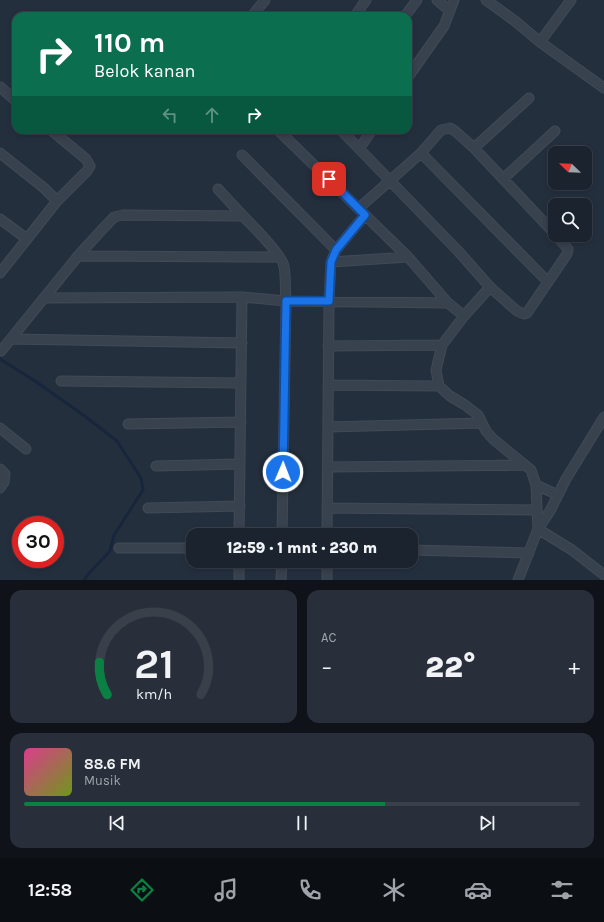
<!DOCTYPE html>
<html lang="id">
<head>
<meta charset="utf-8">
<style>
	body { margin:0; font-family:Karla,sans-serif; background:#282f3a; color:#f1f3f6; height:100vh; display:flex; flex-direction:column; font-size:15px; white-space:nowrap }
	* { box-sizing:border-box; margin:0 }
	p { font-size:13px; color:#a0a4aa }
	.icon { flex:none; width:22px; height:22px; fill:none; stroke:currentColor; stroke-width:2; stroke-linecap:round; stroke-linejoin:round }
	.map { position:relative; height:580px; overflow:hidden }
	.panel { display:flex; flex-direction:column; gap:10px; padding:10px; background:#0f1319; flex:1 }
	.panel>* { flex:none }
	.top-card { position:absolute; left:12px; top:12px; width:400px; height:122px; border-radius:12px; box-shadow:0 2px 6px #0003,0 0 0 1px #39404a; background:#0b6e4f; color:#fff; overflow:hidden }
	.needle { width:26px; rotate:293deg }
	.tools { position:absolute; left:548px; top:146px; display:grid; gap:8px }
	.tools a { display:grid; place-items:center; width:44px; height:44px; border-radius:8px; background:#1b232e; box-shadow:0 2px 6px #0003,0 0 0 1px #39404a; font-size:20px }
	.speed { position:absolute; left:12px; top:516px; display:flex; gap:8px; font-size:20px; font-weight:700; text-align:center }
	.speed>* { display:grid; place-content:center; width:52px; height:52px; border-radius:50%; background:#1b232e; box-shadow:0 2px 6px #0003,0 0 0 1px #39404a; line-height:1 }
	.speed .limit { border:6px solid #d22; background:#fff; color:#111 }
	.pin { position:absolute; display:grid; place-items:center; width:34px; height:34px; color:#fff; margin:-17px; border-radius:8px; box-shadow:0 2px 6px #0006 }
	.me { position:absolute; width:44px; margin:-22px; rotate:1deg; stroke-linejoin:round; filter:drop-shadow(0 0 3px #0008) }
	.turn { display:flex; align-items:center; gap:14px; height:84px; padding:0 16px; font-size:18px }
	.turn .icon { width:52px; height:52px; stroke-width:2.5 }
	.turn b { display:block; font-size:28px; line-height:34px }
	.lanes { display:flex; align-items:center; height:38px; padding:0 16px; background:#0003; justify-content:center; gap:20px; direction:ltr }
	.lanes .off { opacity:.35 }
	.big { font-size:30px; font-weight:800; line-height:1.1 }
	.panel .widget { flex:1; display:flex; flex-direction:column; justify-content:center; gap:6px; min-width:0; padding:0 14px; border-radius:12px; background:#282f3a }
	.panel .dial { align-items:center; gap:0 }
	.dial svg { height:104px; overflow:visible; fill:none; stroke:#39404a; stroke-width:7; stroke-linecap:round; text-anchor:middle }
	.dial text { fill:#f1f3f6; stroke:none }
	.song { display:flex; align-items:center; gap:12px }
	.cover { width:48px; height:48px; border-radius:6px; background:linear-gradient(135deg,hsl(330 70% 55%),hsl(80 70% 35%)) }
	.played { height:4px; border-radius:2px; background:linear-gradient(90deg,#0b8043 65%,#39404a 65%) }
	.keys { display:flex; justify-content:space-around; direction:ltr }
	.heat { display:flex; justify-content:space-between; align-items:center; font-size:22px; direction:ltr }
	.panel .tiles { flex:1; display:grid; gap:10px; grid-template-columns:1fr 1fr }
	.widget:last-child { grid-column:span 2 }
	.trip { position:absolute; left:186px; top:528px; width:232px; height:40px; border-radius:12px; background:#1b232e; box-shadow:0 2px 6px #0003,0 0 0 1px #39404a; font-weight:800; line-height:40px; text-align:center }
	.dock { display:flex; height:64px; justify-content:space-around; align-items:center; background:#0b0e12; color:#a0a4aa }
	.dock .icon { width:28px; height:28px }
	.dock .current { color:#0b8043 }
	.dock b { font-size:18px; color:#f1f3f6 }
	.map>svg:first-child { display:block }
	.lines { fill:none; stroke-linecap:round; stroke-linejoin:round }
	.stream { stroke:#17263c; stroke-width:3 }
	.minor-casing { stroke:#414a57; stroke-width:11 }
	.minor { stroke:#38414e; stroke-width:9 }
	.route-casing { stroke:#114b97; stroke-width:10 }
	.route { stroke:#1a73e8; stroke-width:7 }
</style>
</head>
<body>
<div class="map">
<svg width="604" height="580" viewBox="0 0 604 580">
	<rect width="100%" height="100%" fill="#242f3e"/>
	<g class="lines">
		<!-- stream -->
		<path class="stream" d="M 0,359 L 35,381 L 86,417 L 117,441 L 141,478 L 143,490 L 114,535 L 110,551 L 91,571 L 84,580"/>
		<defs>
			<path id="minor" d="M 437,0 L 450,11
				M 486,0 L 515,21 L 540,42 L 604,88
				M 252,16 L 265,0
				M 355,16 L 366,0
				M 405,16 L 417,0
				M 540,42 L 571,0
				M 408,77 L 444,26 L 454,0
				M 0,87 L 16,101
				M 278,130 L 365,215 L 336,250 L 331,262 L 329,301 L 327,535
				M 341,130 L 459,252 L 490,287 L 464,316 L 442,345 L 436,370 L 439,386 L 450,396 L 465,405 L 478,415 L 486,431 L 493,439 L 531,470 L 536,485 L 538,529 L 518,580
				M 474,148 L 529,98
				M 359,149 L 372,130
				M 0,153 L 44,188 L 57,201
				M 421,153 L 548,282
				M 242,155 L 336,250
				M 503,179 L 555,131
				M 218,189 L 243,216
				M 359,208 L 421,153 L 441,130 L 450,128 L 455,131 L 474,148 L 555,234
				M 365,215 L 408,257 L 448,303 L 464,316
				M 0,219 L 27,239 L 0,273
				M 27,239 L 57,201 L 87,171 L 90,166 L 86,159 L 51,130
				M 78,256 L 279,257
				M 331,262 L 408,257
				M 490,287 L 517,311 L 524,314 L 527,313 L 567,254 L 568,249 L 556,235
				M 45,298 L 242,297 L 286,301 L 448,303
				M 11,339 L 242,343
				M 328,346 L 442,345
				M 1,351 L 78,256 L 98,234 L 114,217 L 123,215 L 243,216 C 253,226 281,254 284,266 C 286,277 285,290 286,301 L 282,535
				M 61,381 L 241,383
				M 328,385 L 439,386
				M 604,417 L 566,479 L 550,511 L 538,529 L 572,550 L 604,575
				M 128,424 L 241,422
				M 328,427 L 482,423
				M 0,428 L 26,449
				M 156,466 L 240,464
				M 328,467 L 525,465
				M 0,469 L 5,474 L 4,482 L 0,488
				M 536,485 L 558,495
				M 148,508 L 240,506
				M 327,508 L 537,510
				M 239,535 L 242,297
				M 119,548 L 193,548
				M 411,550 L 529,553
				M 239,580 L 239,561
				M 281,580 L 282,561
				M 327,580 L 327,561"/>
		</defs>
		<!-- minor casing -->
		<use href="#minor" class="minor-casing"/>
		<!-- minor -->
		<use href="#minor" class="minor"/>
	</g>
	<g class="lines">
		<defs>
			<path id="route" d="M 283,472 L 286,301 L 329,301 L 331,262 L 336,250 L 365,215 L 329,179"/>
		</defs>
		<!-- route casing -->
		<use href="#route" class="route-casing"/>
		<!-- route -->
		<use href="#route" class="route"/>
	</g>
</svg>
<div class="tools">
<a><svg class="needle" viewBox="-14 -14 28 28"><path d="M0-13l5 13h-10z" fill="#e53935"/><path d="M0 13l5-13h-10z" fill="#a0a4aa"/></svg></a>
<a><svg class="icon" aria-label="search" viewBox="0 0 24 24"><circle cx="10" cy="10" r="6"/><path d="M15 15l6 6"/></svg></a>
</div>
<div class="speed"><div class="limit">30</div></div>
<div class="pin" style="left:329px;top:179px;background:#d93025"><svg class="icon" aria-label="arrive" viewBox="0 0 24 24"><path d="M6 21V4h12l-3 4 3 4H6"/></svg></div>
<svg class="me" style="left:283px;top:472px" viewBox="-20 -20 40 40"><circle r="17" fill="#1a73e8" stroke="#fff" stroke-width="3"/><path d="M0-11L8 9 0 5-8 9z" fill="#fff"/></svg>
<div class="trip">12:59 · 1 mnt · 230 m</div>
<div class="top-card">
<div class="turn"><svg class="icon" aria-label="right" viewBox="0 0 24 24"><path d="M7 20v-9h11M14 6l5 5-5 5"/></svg><div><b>110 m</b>Belok kanan</div></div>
<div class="lanes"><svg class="icon off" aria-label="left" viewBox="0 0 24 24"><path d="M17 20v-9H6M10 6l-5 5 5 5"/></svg><svg class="icon off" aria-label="ahead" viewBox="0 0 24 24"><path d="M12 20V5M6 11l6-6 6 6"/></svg><svg class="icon" aria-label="right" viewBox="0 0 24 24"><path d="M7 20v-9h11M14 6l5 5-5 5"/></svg></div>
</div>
</div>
<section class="panel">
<div class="tiles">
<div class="widget dial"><svg viewBox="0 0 100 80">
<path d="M14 69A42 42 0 1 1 86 69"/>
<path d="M14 69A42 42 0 0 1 8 44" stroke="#0b8043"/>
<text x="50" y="56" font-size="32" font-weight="700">21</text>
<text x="50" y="72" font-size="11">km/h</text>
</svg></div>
<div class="widget"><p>AC</p>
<div class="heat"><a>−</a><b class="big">22°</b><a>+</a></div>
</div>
<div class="widget">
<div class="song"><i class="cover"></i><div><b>88.6 FM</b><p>Musik</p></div></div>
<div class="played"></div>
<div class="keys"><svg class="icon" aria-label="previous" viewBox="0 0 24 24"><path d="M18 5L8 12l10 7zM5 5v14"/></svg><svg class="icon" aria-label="pause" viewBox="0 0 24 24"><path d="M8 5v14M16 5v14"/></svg><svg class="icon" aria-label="next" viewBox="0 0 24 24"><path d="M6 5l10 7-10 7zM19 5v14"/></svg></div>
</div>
</div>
</section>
<nav class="dock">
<b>12:58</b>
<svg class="icon current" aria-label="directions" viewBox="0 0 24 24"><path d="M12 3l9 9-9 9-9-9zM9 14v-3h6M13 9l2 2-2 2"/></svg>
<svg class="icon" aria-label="music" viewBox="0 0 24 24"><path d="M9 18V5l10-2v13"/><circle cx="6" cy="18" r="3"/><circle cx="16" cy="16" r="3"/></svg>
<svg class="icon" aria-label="phone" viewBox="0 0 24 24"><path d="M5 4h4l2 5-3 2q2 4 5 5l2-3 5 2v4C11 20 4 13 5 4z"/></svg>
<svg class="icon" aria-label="climate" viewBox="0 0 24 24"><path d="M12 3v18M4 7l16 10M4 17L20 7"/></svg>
<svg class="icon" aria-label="car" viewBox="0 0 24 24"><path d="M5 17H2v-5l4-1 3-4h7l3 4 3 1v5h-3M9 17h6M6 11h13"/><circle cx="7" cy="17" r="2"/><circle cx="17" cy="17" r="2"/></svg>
<svg class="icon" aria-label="filters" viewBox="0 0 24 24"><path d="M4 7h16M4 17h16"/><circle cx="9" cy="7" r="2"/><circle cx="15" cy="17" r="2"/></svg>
</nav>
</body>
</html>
